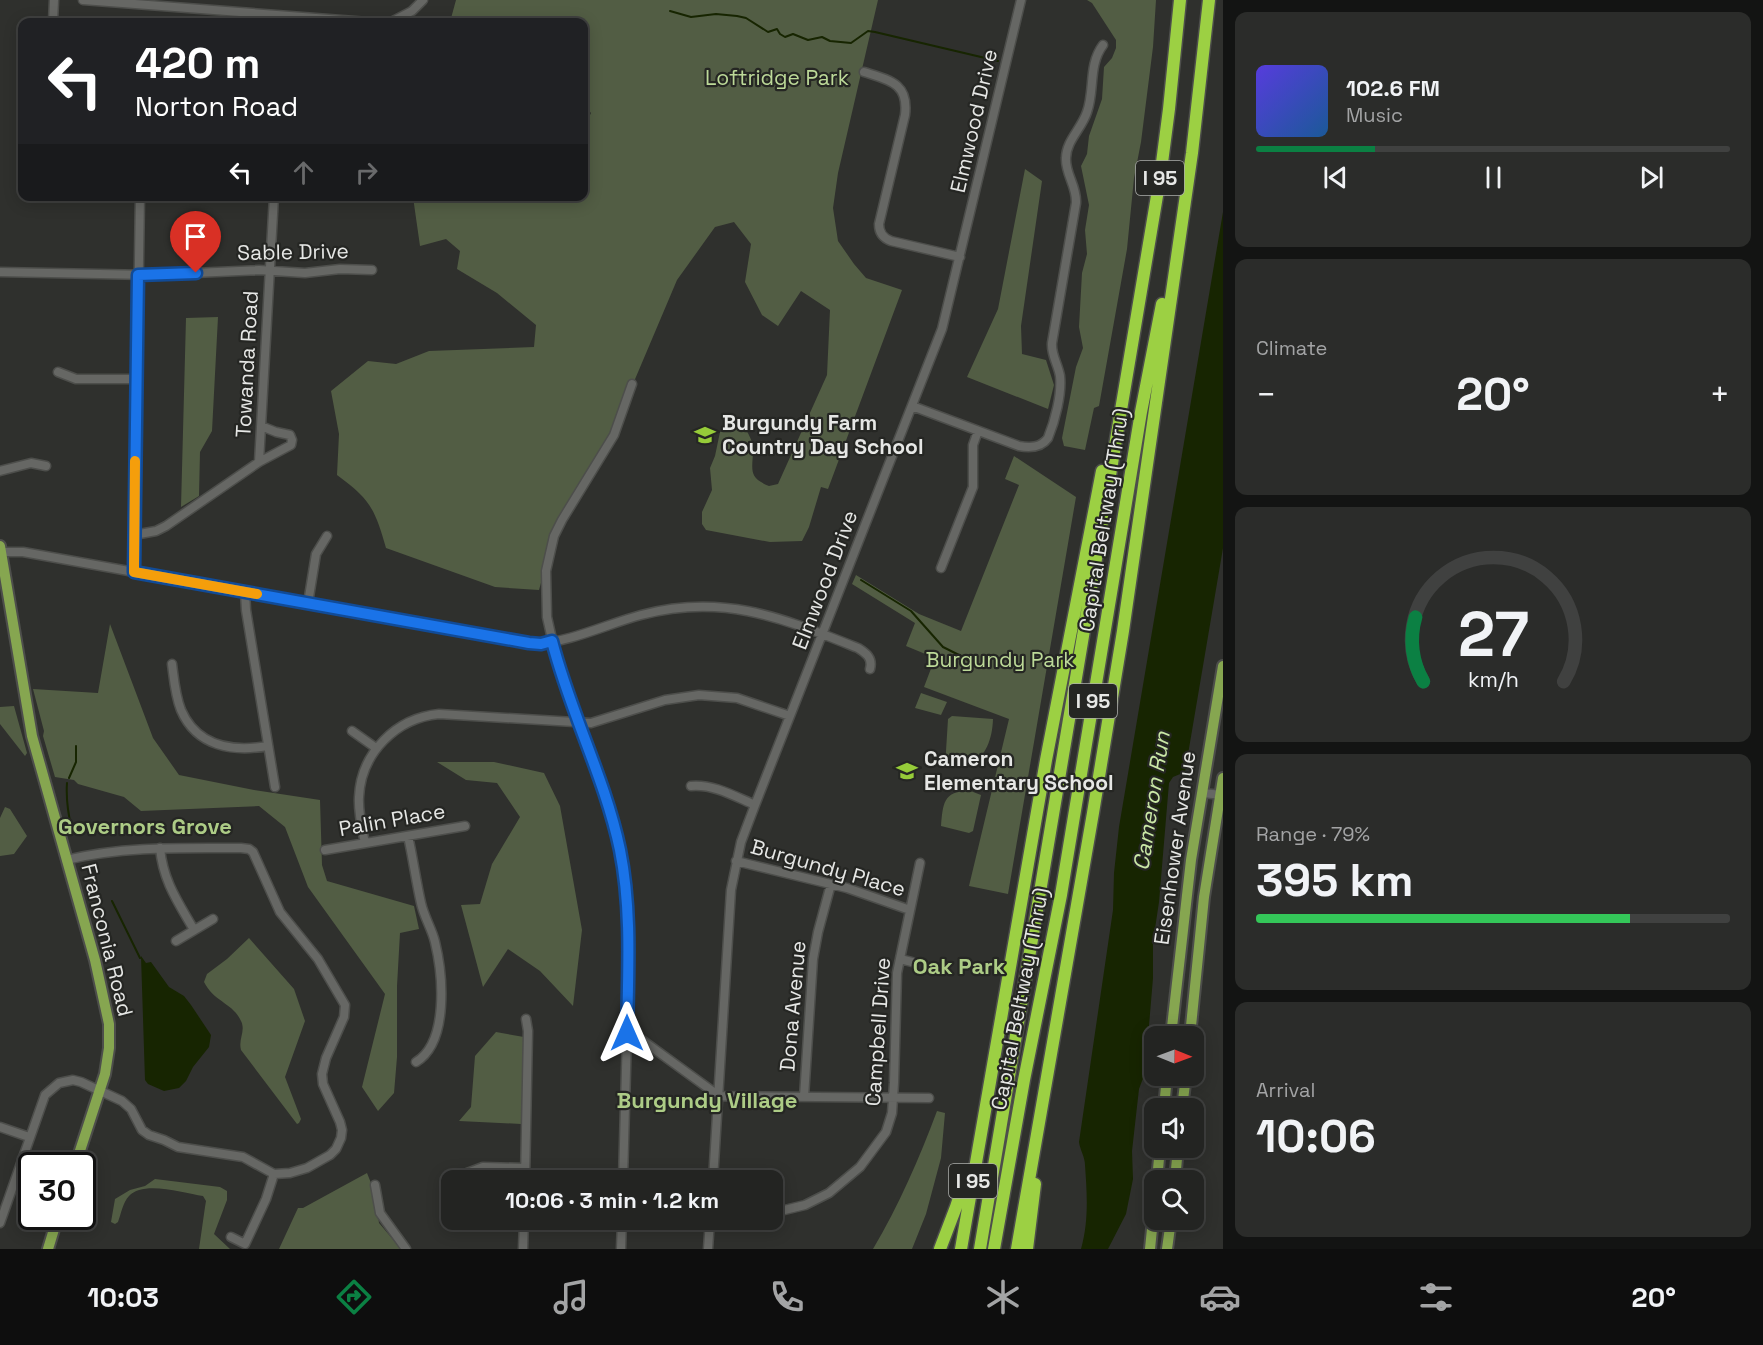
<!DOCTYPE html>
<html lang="en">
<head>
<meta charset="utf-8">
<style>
	body { margin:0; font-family:"Space Grotesk",sans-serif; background:#2b2c2a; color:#f1f3f6; height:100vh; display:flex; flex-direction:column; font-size:22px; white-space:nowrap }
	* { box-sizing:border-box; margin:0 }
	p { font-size:20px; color:#a3a4a5 }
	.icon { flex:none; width:33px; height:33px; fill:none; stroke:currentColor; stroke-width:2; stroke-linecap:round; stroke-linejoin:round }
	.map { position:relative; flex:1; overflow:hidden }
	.side { display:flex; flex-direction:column; gap:12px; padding:12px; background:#131413; width:540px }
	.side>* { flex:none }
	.banner { position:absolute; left:18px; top:18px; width:570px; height:183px; border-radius:12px; box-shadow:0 3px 15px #0003,0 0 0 2px #404140; background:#202124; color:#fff; overflow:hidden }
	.needle { width:39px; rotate:91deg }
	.buttons { position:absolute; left:1144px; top:1026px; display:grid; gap:12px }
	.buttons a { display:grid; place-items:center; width:60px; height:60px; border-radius:12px; background:#232422; box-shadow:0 3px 15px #0003,0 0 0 2px #404140; font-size:30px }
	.speed { position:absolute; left:18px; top:1152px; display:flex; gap:12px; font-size:30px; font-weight:700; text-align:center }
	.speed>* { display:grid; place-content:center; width:78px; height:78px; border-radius:50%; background:#232422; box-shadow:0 3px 15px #0003,0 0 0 2px #404140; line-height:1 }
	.speed .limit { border:3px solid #111; border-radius:9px; background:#fff; color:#111 }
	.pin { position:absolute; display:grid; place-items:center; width:51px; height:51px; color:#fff; margin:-62px -26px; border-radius:50% 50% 50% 0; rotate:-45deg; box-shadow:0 0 6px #0007 }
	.pin .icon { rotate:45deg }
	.me { position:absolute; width:66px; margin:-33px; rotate:0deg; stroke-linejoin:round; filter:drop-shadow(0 0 4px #0008) }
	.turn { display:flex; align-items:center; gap:21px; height:126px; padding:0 18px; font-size:27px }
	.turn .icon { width:78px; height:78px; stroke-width:2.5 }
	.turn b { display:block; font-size:42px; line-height:51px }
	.lanes { display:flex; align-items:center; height:57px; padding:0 18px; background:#0003; justify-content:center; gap:30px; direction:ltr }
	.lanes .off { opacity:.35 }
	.big { font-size:45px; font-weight:700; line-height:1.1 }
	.side .tile { flex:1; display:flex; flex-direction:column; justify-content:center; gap:9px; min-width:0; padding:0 21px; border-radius:12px; background:#2b2c2a }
	.side .dial { align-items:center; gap:0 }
	.dial svg { height:156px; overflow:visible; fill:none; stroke:#404140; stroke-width:7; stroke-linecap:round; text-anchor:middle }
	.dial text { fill:#f1f3f6; stroke:none }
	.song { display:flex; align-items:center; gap:18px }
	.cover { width:72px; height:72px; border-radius:9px; background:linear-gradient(135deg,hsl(250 70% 55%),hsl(210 70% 35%)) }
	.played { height:6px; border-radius:3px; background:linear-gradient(90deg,#0b8043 25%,#404140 25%) }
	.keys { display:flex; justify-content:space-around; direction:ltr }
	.heat { display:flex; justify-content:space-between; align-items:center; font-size:33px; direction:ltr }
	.charge { height:9px; border-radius:4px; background:linear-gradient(90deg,#34c759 79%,#404140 0) }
	.trip { position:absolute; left:441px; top:1170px; width:342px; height:60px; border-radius:12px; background:#232422; box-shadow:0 3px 15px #0003,0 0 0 2px #404140; font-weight:700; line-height:60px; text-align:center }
	.tab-bar { display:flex; height:96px; justify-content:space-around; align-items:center; background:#0e0e0e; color:#a3a4a5 }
	.tab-bar .icon { width:42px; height:42px }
	.tab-bar .selected { color:#0b8043 }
	.tab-bar b { font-size:27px; color:#f1f3f6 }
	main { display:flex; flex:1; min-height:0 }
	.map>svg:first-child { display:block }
	.green { fill:#525d44 }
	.water { fill:#172501 }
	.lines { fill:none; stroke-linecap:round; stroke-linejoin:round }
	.stream { stroke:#172501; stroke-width:2 }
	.minor-casing { stroke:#4d4e4b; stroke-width:11 }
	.major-casing { stroke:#4d4e4b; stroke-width:14 }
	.highway-casing { stroke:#4d4e4b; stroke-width:15 }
	.minor { stroke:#666764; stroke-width:8 }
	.major { stroke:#86a650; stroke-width:10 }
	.highway { stroke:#9cd043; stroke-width:12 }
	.route-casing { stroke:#114b97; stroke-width:15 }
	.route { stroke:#1a73e8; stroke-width:10 }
	.slow { stroke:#f59e0b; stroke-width:10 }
	.labels { text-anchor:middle; stroke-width:4.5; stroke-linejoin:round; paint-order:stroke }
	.shield { fill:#252623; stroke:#acadab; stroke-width:1.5 }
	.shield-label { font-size:20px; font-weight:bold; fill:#e6e7e5 }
	.park-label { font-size:21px; fill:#bcd998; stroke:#252623 }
	.street-label { font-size:21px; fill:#e6e7e5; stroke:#252623 }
	.poi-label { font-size:21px; font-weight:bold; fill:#e6e7e5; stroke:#252623; text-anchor:start }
	.water-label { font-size:22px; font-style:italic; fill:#cae8a6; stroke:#252623 }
	.neighbourhood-label { font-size:22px; font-weight:bold; fill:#adcc86; stroke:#252623 }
</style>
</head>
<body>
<main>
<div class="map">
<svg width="1223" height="1249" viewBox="0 0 1223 1249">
	<rect width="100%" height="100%" fill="#2f302d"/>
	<!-- green -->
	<path class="green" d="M 456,0 L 878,0 L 838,173 L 833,208 L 838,241 L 854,264 L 866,278 L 902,290 L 828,489 L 821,487 L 809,527 L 802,541 L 770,542 L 706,530 L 702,524 L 702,512 L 712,490 L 710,468 L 715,456 L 720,432 L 744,426 C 748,433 753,441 753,449 C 753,469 747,477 769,486 L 778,484 L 827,375 L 830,310 L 801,291 L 778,326 L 762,315 L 745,282 L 751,244 L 734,222 L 715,227 L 677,280 L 608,443 L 554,536 L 539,590 L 495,587 L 386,548 C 375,509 370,499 337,475 L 339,434 L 331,391 L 368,361 L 396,364 L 429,351 L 534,347 L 536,325 L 497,293 L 457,269 L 460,251 L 446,239 L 420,246 L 413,197 L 584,196 L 584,127 L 591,113 L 584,105 L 584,22 L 491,22 L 469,19 L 450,22 Z
		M 1087,0 L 1156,0 L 1153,47 L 1141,142 L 1134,178 L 1127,249 L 1099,406 L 1094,408 L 1085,450 L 1064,446 L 1062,438 L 1076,367 L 1083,348 L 1079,327 L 1082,273 L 1087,254 L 1085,230 L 1089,205 L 1081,166 L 1087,154 L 1089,136 L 1102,99 L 1104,67 L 1112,58 L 1116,48 L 1116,40 L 1092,3 Z
		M 1025,169 L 1042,181 L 1021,326 L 1022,354 L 1046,360 L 1054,385 L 1048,409 L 967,377 L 998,309 Z
		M 218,317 L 212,431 L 200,452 L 199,496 L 181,507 L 186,318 Z
		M 1014,456 L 1076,497 L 1008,894 L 969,886 L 1009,719 L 924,687 L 935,658 L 906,646 L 915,623 L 852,584 L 856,575 L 919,614 L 961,631 L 1019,485 L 1005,479 Z
		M 110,624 L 153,738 L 179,775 L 254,790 L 320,800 L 322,865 L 327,881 L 414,906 L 419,929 L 400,933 L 397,986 L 397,1057 L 394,1093 L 378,1111 L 362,1087 L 385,994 L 308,887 L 285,827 L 259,806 L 141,811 L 124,797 L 78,784 L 74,780 L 55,777 L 43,736 L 44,731 L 33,689 L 98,693 Z
		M 921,693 L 947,702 L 941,715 L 915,708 Z
		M 14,706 L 27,753 L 25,756 L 0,724 L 0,707 Z
		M 952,716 L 993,719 C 992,749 978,772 945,767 L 948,719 Z
		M 437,762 L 494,762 L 544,773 L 560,806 L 582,930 L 573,1006 L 540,971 L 508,949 L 483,987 L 461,905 L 480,904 L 492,864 L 520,817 L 497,783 L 466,780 Z
		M 968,790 L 981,795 L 973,831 L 969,833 L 941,826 C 943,804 943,792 968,790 Z
		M 5,807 L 10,809 L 27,836 L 14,854 L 0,856 L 0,818 Z
		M 249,938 L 294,989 L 305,1021 L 285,1077 L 301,1119 L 299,1123 L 297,1124 L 241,1050 C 238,1039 246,1031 241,1021 C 233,1003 214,1002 204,982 L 207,974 L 227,959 Z
		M 496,1032 L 524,1037 L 521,1124 L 459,1121 L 471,1107 L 475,1056 Z
		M 937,1111 L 945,1113 L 941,1158 L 926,1214 L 912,1249 L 873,1249 C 899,1205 919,1159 937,1111 Z
		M 367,1173 L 375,1193 L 379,1223 L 401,1249 L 279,1249 L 298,1208 L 303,1208 Z
		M 155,1179 L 220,1187 L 227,1191 L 227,1200 L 214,1234 L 230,1249 L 199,1249 L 205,1207 L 206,1201 L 203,1196 C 184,1193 143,1180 129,1196 C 123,1202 121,1214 118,1222 L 115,1224 L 111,1222 L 115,1199 L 130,1190 L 145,1186 Z"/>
	<!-- water -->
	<path class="water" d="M 1223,212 L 1223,548 L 1185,772 L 1173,777 L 1169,783 L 1159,902 L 1153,942 L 1153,978 L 1145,1073 L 1139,1089 L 1132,1151 L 1133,1179 L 1126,1214 L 1108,1249 L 1081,1249 C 1089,1221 1087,1193 1085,1165 C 1085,1157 1080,1150 1079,1142 L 1113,910 L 1114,873 L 1119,827 Z
		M 141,956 L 146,963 L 151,962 L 169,987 L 184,996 L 191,1005 L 211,1035 L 209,1047 L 193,1067 L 186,1081 L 179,1088 L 164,1091 L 148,1084 L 145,1080 Z"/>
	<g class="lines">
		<!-- stream -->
		<path class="stream" d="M 670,11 L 691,17 L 716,14 L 737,16 L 746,18 L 768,32 L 777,29 L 780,34 L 785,37 L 793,34 L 808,40 L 822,37 L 830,41 L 851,43 L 868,31 L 875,32 L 998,61
			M 861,580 L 911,611 L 943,647 L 965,658 L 976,667
			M 69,778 L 76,762 L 76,746
			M 67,783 C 66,796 68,823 75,834
			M 112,901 L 140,958"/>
		<defs>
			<path id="minor" d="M 83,0 L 368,22
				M 53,22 L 54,0
				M 391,22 L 412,11 L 423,0
				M 864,72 C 889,80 909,83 905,115 L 879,224 C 879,233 883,238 891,241 L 960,257
				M 0,272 L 149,275 L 259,270 L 305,273 L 340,269 L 372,270
				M 58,372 L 76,379 L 137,379
				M 912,406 L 1019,446 C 1030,448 1041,448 1048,438 C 1055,421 1062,394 1060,376 C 1058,364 1051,355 1052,343 L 1076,203 C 1077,186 1065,174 1066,158 C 1066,141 1082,128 1087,112 C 1095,90 1088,65 1103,45
				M 259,462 L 274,196
				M 0,471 L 31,463 L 46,466
				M 134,535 L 156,531 L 166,526 L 259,462 L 291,445 L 292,440 L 290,435 L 276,432 L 261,426
				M 1,552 L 23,552 L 535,644 C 571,642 607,624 641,615 C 724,593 782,618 858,648 C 866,653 873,658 870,669
				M 941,568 L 973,487 L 973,445 L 978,431
				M 134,572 L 140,196
				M 245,592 L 246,610 L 275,787
				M 308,603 L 316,554 L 327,536
				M 172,664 C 174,679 175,695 181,710 C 197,747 233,752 268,746
				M 352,731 L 376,748
				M 691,786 C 714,784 734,796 755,805
				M 1202,793 L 1223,795
				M 408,836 C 413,858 416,881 421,903 C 424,917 432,929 435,942 C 443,975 449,1042 416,1062
				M 365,843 C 362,828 358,812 359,797 C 361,753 396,718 439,714 L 591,723 L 665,700 L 699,695 L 737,698 L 790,716
				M 160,848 C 163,881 178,902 194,930
				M 325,850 L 465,826
				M 736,861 L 847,888 L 910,910
				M 176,941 L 213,919
				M 900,959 L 912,962
				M 627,1033 L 642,1040 L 719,1096 L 929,1098
				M 804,1097 L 813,959 L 818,932 L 831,884
				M 0,1127 L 29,1137
				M 462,1175 L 483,1167 L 525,1168
				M 525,1180 L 528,1031 L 526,1019
				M 623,1180 L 627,1033 L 627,918 L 624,870 L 614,825 L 556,657 L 547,617 L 546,571 L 554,536 L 562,520 L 614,435 L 632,384
				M 713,1180 L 731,890 L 741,842 L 755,805 L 942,329 L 1021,0
				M 375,1185 L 380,1213 L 406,1249
				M 772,1213 L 805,1205 L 829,1193 L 860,1167 L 886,1132 L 892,1113 L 894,1083 L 897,973 L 920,863
				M 0,1223 L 45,1095 L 59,1083 L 73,1080 L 81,1082 L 122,1101 L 131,1109 L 142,1130 L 149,1135 L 164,1140 L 178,1147 L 243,1157 L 274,1174 L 290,1173 L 307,1168 L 330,1155 L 336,1149 L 341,1138 L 342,1130 L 340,1122 L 323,1084 L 322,1074 L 326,1058 L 344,1017 L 345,1005 L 318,959 L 280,912 L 253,852 L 249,849 L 241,848 C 182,848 124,846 66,860
				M 231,1237 L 245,1244 L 266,1199 L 274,1174
				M 523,1249 L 524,1220
				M 621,1249 L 622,1220
				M 708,1249 L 710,1220"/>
			<path id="major" d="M 0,546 L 32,736 L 95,960 L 109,1024 L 109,1048 L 105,1074 L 75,1166
				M 1171,1036 L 1191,860 L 1223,666
				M 1190,1036 L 1204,897 L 1223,778
				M 1164,1108 L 1167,1076
				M 1182,1108 L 1186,1076
				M 1157,1180 L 1160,1148
				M 1175,1180 L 1178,1148
				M 48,1249 L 58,1216
				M 1150,1249 L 1155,1199
				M 1167,1249 L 1171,1220"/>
			<path id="highway" d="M 940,1249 L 956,1207 L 968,1171
				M 961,1249 L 1046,760 L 1102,471
				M 980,1249 L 1160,178 L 1169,109 L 1180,0
				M 994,1249 L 1024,1080 L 1061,895 L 1141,412 L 1162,304
				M 1017,1249 L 1093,813 L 1123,631 L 1192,153 L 1209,0
				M 1027,1249 L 1035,1184"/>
		</defs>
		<!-- minor casing -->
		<use href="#minor" class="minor-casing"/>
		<!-- major casing -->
		<use href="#major" class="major-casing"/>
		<!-- highway casing -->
		<use href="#highway" class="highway-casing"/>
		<!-- minor -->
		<use href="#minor" class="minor"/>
		<!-- major -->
		<use href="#major" class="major"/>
		<!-- highway -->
		<use href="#highway" class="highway"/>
	</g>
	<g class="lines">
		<defs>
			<path id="route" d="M 196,273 L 138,275 L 134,572 L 529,643 L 541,644 L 552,641 C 570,712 605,778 620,850 C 632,910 628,973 627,1033"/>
		</defs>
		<!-- route casing -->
		<use href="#route" class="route-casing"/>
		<!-- route -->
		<use href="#route" class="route"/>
		<!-- slow -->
		<path class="slow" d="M 135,461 L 134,572 L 257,594"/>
	</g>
	<!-- icons -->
	<defs>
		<symbol id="school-bare" viewBox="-9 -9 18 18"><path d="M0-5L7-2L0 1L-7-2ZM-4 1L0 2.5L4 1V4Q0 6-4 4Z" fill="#96cc39" stroke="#252623" stroke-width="2.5" paint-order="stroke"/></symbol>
	</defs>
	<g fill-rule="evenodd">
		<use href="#school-bare" x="690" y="420" width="30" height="30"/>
		<use href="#school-bare" x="892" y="756" width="30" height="30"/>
	</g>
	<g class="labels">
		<!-- shield labels -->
		<g class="shield">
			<rect x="1136" y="161" width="48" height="34" rx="4.5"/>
			<rect x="1069" y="684" width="48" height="34" rx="4.5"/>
			<rect x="949" y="1164" width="48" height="34" rx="4.5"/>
		</g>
		<g class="shield-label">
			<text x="1160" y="185">I 95</text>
			<text x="1093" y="708">I 95</text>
			<text x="973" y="1188">I 95</text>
		</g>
		<!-- park labels -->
		<g class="park-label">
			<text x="777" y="85">Loftridge Park</text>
			<text x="1000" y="667">Burgundy Park</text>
		</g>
		<!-- street labels -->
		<g class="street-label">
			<text transform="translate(974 121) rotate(-77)" y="7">Elmwood Drive</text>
			<text transform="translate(293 252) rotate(-1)" y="7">Sable Drive</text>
			<text transform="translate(247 364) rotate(-87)" y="7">Towanda Road</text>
			<text transform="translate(1104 520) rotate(-81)" y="7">Capital Beltway (Thru)</text>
			<text transform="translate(825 580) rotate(-69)" y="7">Elmwood Drive</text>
			<text transform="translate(392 820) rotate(-10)" y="7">Palin Place</text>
			<text transform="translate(1175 848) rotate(-82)" y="7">Eisenhower Avenue</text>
			<text transform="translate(828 868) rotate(16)" y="7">Burgundy Place</text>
			<text transform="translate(107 940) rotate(76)" y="7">Franconia Road</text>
			<text transform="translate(1020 999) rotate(-79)" y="7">Capital Beltway (Thru)</text>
			<text transform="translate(793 1006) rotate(-85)" y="7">Dona Avenue</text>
			<text transform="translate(878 1032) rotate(-86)" y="7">Campbell Drive</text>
		</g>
		<!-- poi labels -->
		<g class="poi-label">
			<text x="722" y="430">Burgundy Farm<tspan x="722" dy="24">Country Day School</tspan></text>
			<text x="924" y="766">Cameron<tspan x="924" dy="24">Elementary School</tspan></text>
		</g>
		<!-- water labels -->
		<g class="water-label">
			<text transform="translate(1151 801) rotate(-81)" y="8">Cameron Run</text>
		</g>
		<!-- neighbourhood labels -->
		<g class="neighbourhood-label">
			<text x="145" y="834">Governors Grove</text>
			<text x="959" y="974">Oak Park</text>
			<text x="707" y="1108">Burgundy Village</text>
		</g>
	</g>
</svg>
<div class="buttons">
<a><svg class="needle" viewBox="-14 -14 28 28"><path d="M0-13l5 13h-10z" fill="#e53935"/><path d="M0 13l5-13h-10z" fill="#a3a4a5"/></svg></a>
<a><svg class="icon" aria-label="sound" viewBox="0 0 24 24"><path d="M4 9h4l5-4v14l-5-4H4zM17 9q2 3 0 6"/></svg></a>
<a><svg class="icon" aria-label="search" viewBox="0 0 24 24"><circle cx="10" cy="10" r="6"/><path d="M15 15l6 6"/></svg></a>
</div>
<div class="speed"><div class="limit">30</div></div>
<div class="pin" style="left:196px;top:273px;background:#d93025"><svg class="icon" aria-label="arrive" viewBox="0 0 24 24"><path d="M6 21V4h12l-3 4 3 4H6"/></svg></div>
<svg class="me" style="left:627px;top:1033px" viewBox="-20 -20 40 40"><path d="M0-17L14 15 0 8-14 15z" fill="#1a73e8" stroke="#fff" stroke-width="4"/></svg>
<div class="trip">10:06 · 3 min · 1.2 km</div>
<div class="banner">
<div class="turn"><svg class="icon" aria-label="left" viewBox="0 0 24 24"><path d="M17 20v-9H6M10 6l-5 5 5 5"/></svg><div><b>420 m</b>Norton Road</div></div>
<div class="lanes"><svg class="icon" aria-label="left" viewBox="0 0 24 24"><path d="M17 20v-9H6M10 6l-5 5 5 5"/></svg><svg class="icon off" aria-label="ahead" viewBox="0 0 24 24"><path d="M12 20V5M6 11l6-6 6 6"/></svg><svg class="icon off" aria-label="right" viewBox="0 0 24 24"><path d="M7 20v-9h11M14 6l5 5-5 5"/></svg></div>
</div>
</div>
<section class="side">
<div class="tile">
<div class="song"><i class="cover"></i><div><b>102.6 FM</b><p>Music</p></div></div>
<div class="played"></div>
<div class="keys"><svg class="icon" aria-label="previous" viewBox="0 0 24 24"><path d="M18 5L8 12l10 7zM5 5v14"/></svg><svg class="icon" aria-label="pause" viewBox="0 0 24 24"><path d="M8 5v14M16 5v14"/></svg><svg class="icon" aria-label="next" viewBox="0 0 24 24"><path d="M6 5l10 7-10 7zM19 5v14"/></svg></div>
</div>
<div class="tile"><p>Climate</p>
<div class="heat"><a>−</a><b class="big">20°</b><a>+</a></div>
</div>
<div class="tile dial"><svg viewBox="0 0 100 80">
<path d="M14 69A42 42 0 1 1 86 69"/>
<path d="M14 69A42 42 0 0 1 10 36" stroke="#0b8043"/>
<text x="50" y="56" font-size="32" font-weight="700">27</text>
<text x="50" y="72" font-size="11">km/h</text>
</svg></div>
<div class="tile"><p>Range · 79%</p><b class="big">395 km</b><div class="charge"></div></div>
<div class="tile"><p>Arrival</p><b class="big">10:06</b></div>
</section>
</main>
<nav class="tab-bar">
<b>10:03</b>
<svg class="icon selected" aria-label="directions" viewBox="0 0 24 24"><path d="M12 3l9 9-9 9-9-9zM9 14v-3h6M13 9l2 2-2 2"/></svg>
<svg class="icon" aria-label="music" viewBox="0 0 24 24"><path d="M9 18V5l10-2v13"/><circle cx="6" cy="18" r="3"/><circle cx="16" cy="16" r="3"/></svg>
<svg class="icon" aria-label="phone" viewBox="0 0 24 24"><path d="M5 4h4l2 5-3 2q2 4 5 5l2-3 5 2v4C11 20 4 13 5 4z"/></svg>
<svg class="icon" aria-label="climate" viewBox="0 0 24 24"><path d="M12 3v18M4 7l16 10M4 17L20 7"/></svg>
<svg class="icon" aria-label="car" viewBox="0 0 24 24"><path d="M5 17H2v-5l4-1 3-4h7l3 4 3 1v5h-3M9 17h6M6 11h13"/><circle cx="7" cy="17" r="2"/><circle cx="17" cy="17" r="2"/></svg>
<svg class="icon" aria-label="filters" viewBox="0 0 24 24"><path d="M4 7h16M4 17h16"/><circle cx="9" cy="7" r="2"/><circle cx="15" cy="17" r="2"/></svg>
<b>20°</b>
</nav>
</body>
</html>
